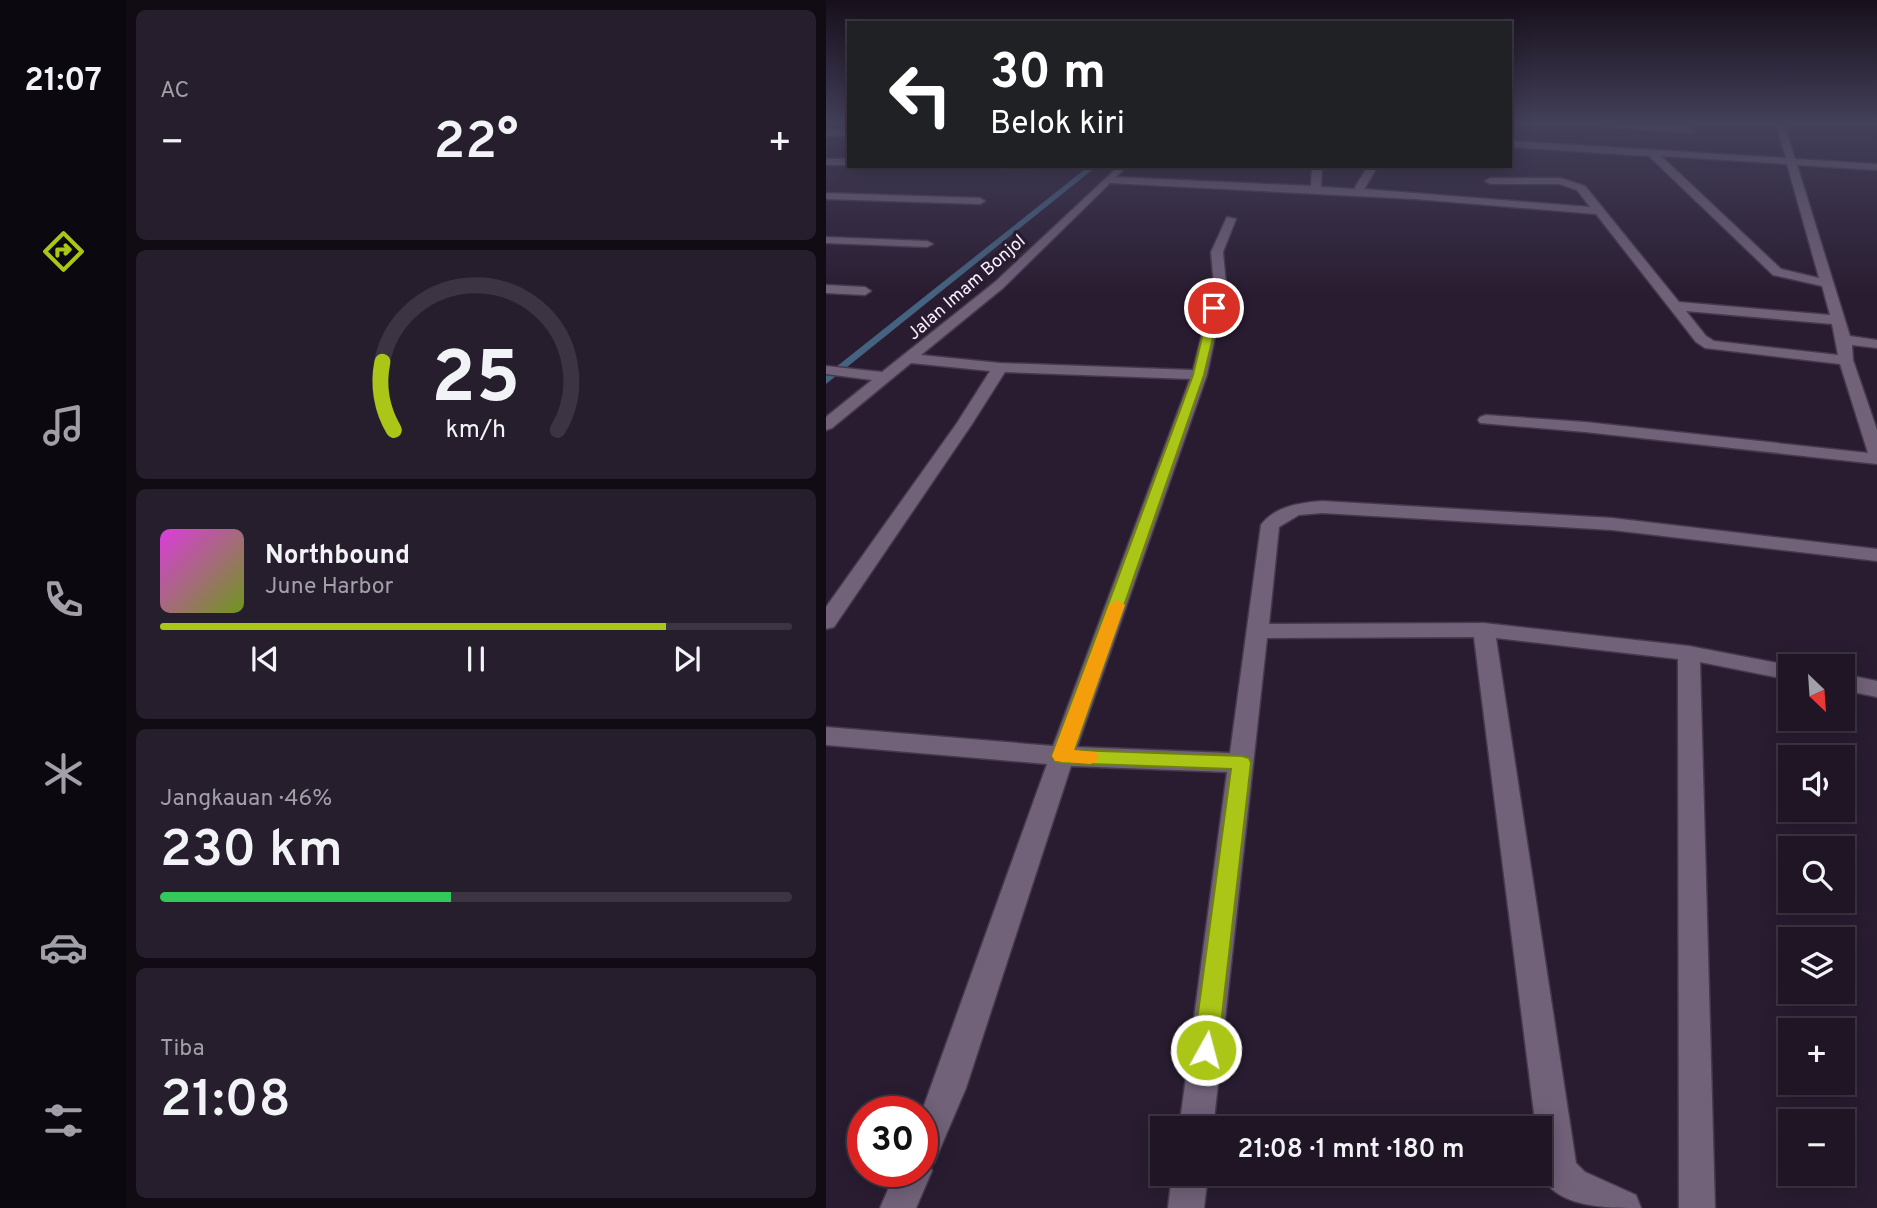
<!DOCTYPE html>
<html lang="id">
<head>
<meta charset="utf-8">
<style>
	body { margin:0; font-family:Overpass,sans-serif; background:#271e2d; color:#f1f3f6; height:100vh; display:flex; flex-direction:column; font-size:26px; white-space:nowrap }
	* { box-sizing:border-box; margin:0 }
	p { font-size:23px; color:#a19fa7 }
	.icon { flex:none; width:38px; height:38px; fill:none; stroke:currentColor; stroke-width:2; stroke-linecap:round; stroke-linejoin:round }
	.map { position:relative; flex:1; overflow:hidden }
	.side { display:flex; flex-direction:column; gap:10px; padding:10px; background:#110c14; width:700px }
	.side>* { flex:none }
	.banner { position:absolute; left:21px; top:21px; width:665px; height:147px; border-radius:0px; box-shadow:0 4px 18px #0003,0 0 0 2px #3c3442; background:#202124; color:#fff; overflow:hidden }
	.needle { width:46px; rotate:155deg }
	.fabs { position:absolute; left:952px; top:654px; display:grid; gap:14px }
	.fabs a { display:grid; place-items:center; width:77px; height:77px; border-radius:0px; background:#1f1525; box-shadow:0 4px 18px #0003,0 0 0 2px #3c3442; font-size:35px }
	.speed { position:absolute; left:21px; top:1096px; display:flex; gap:14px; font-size:35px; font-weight:700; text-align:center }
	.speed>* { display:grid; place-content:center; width:91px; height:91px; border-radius:50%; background:#1f1525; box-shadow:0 4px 18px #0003,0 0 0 2px #3c3442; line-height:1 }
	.speed .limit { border:10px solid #d22; background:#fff; color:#111 }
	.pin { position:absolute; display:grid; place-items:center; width:60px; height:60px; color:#fff; margin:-30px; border:4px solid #fff; border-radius:50%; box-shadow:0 2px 7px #0007 }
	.me { position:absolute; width:77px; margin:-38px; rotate:7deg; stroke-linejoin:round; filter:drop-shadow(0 0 5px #0008) }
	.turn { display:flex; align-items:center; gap:24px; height:147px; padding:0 28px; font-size:32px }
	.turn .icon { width:91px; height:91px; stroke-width:2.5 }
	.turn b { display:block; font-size:49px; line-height:60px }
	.big { font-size:52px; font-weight:600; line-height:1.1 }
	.side .tile { flex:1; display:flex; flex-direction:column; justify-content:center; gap:10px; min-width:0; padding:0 24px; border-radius:10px; background:#271e2d }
	.side .dial { align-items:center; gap:0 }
	.dial svg { height:182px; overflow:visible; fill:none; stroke:#3c3442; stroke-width:7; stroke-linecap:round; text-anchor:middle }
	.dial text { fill:#f1f3f6; stroke:none }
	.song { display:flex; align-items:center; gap:21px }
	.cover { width:84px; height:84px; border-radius:10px; background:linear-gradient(135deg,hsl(300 70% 55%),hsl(80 70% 35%)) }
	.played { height:7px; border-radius:4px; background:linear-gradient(90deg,#abc616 80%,#3c3442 80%) }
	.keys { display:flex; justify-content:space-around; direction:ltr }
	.heat { display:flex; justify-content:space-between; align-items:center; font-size:38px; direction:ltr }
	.charge { height:10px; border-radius:5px; background:linear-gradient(90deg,#34c759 46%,#3c3442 0) }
	.trip { position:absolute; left:324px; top:1116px; width:402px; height:70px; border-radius:0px; background:#1f1525; box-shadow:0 4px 18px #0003,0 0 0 2px #3c3442; font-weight:600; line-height:70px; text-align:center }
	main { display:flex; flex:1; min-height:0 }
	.menu { display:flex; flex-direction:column; width:126px; justify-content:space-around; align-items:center; background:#0c080f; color:#a19fa7 }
	.menu .icon { width:49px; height:49px }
	.menu .selected { color:#abc616 }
	.menu b { font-size:32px; color:#f1f3f6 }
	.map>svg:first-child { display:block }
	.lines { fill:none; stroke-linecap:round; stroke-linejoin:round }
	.stream { fill:#446380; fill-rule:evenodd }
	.street-casing { stroke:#45394b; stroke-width:3 }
	.street { fill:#716179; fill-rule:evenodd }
	.route { fill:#abc616; stroke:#6f810e; stroke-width:2 }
	.slow { fill:#f59e0b }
	.labels { text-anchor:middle; stroke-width:7; stroke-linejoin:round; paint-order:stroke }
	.far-street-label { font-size:18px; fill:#f9f0ff; stroke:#291c31 }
</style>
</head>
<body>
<main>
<nav class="menu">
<b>21:07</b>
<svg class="icon selected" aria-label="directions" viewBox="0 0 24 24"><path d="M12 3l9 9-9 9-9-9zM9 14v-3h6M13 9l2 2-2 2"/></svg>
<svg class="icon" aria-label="music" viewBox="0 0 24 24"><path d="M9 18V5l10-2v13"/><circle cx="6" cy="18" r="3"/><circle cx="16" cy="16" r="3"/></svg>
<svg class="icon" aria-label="phone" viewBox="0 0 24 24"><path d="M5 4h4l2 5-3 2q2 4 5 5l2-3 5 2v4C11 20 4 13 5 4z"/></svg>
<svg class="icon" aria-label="climate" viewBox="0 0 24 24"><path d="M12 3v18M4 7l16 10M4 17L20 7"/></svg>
<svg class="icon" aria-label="car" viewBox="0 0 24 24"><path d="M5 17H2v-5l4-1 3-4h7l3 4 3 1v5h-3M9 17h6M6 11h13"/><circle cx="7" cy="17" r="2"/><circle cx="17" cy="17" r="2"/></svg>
<svg class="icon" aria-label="filters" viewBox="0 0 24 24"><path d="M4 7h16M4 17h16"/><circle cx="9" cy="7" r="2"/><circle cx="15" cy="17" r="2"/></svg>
</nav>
<section class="side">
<div class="tile"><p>AC</p>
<div class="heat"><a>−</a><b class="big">22°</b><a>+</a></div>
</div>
<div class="tile dial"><svg viewBox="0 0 100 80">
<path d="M14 69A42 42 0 1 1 86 69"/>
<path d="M14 69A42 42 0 0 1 9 39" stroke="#abc616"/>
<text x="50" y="56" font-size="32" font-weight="700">25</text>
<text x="50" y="72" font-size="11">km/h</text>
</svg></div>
<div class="tile">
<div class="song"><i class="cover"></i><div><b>Northbound</b><p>June Harbor</p></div></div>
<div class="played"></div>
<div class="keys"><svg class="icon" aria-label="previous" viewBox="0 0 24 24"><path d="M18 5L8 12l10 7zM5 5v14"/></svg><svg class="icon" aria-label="pause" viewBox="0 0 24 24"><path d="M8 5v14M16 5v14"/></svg><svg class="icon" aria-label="next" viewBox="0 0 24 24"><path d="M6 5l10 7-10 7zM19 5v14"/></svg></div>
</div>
<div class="tile"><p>Jangkauan · 46%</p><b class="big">230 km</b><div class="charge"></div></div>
<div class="tile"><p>Tiba</p><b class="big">21:08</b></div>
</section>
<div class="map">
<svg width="1051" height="1208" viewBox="0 0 1051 1208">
	<rect width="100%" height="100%" fill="#291c31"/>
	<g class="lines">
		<!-- stream -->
		<path class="stream" d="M 263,166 L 271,166 L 0,384 L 0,375 Z"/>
		<defs>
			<path id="street" d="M 755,124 L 863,127 L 867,130 L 863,133 Z
				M 950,124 L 958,124 L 969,159 L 1051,164 L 1051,170 L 971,165 L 1024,336 L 1051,340 L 1051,348 L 1026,345 L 1027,360 L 1051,430 L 1051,464 L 759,432 L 654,423 L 652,420 L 654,417 L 660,415 L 759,422 L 1042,453 L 1014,364 L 879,348 L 870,342 L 770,214 L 589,199 L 284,183 L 177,288 L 95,355 L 174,363 L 367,370 L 388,285 L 385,252 L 401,217 L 410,219 L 397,252 L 400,285 L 381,375 L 251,747 L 404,753 L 435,525 C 449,506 473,503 496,501 L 786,518 L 1051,549 L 1051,561 L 786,530 L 496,513 L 473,515 L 453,527 L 443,624 L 658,623 L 863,646 L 972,667 L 964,667 L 964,680 L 874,662 L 889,1208 L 853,1208 L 852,659 L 670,638 L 750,1163 L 759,1172 L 810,1195 L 815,1208 C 781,1208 728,1208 715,1173 C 712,1159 714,1143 714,1129 L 710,1129 L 648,637 L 441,638 L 387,1129 L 353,1129 L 401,772 L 245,766 L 140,1088 L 108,1163 L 104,1165 L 106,1171 L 90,1208 L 54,1208 L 70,1171 L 96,1171 L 96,1111 L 221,764 L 0,745 L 0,727 L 227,746 L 364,379 L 179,372 L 146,424 L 8,627 L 0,629 L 0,607 L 131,423 L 164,371 L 85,363 L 6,428 L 0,430 L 0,417 L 46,380 L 0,374 L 0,366 L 56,372 L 169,282 L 292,167 L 297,170 L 290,177 L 485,186 L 486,166 L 496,166 L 495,187 L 528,189 L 542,166 L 552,166 L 538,189 L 764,207 L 751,190 L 733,184 L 664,184 L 659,181 L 664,178 L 734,178 L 759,186 L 853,302 L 1004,315 L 996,286 L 947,275 L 823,156 L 684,147 L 684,141 L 960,158 ZM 835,156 L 961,164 L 993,278 L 955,269 ZM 860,311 L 1006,324 L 1012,355 L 888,341 L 880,336 Z
				M 0,130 L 23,130 L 23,136 L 0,136 Z
				M 0,159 L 23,159 L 23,165 L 0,165 Z
				M 171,166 L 213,166 L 208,169 L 176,169 Z
				M 0,193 L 154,198 L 159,201 L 154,204 L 0,199 Z
				M 0,237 L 101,241 L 107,244 L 101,247 L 0,243 Z
				M 0,285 L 39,287 L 45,291 L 39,295 L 0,293 Z
				M 1017,674 L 1051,681 L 1051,697 L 1017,690 Z
				M 346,1174 L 382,1174 L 378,1208 L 342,1208 Z"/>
		</defs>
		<!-- street casing -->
		<use href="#street" class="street-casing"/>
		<!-- street -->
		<use href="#street" class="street"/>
	</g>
	<!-- sky -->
	<linearGradient id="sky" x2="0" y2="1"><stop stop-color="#170f1b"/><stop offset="0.42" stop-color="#43405a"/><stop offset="1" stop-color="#43405a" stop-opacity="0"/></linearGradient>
	<rect width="1051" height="294" fill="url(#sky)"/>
	<!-- route -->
	<path class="route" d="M 388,305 L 394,308 L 378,375 L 248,750 L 416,756 L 423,758 L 425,763 L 392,1050 L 388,1059 L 380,1062 L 371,1059 L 367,1050 L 405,769 L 236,763 L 229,761 L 226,756 L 367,375 L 383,308 Z"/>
	<!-- slow -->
	<path class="slow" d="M 291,600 L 299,605 L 248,750 L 270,752 L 273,757 L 270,762 L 264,764 L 229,761 L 226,756 L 283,605 Z"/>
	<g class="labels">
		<!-- far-street labels -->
		<g class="far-street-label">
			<text transform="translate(140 287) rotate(-41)" y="6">Jalan Imam Bonjol</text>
		</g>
	</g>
</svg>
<div class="fabs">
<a><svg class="needle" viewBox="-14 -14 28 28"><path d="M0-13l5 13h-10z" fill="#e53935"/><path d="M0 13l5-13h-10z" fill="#a19fa7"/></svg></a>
<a><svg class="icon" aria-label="sound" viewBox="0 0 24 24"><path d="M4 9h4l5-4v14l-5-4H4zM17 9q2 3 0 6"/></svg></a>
<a><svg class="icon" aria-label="search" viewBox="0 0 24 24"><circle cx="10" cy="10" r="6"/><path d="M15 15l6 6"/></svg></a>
<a><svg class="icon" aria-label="layers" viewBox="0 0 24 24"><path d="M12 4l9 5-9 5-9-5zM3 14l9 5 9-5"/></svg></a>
<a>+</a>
<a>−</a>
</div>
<div class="speed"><div class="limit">30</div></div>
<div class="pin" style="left:388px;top:308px;background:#d93025"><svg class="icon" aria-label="arrive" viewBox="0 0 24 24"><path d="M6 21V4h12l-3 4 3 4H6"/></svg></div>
<svg class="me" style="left:380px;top:1050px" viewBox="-20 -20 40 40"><circle r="17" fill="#abc616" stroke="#fff" stroke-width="3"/><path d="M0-11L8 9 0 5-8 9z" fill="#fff"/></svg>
<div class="trip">21:08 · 1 mnt · 180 m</div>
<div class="banner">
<div class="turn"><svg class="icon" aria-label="left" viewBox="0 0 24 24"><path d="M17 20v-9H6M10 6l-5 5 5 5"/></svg><div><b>30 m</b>Belok kiri</div></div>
</div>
</div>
</main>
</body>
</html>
